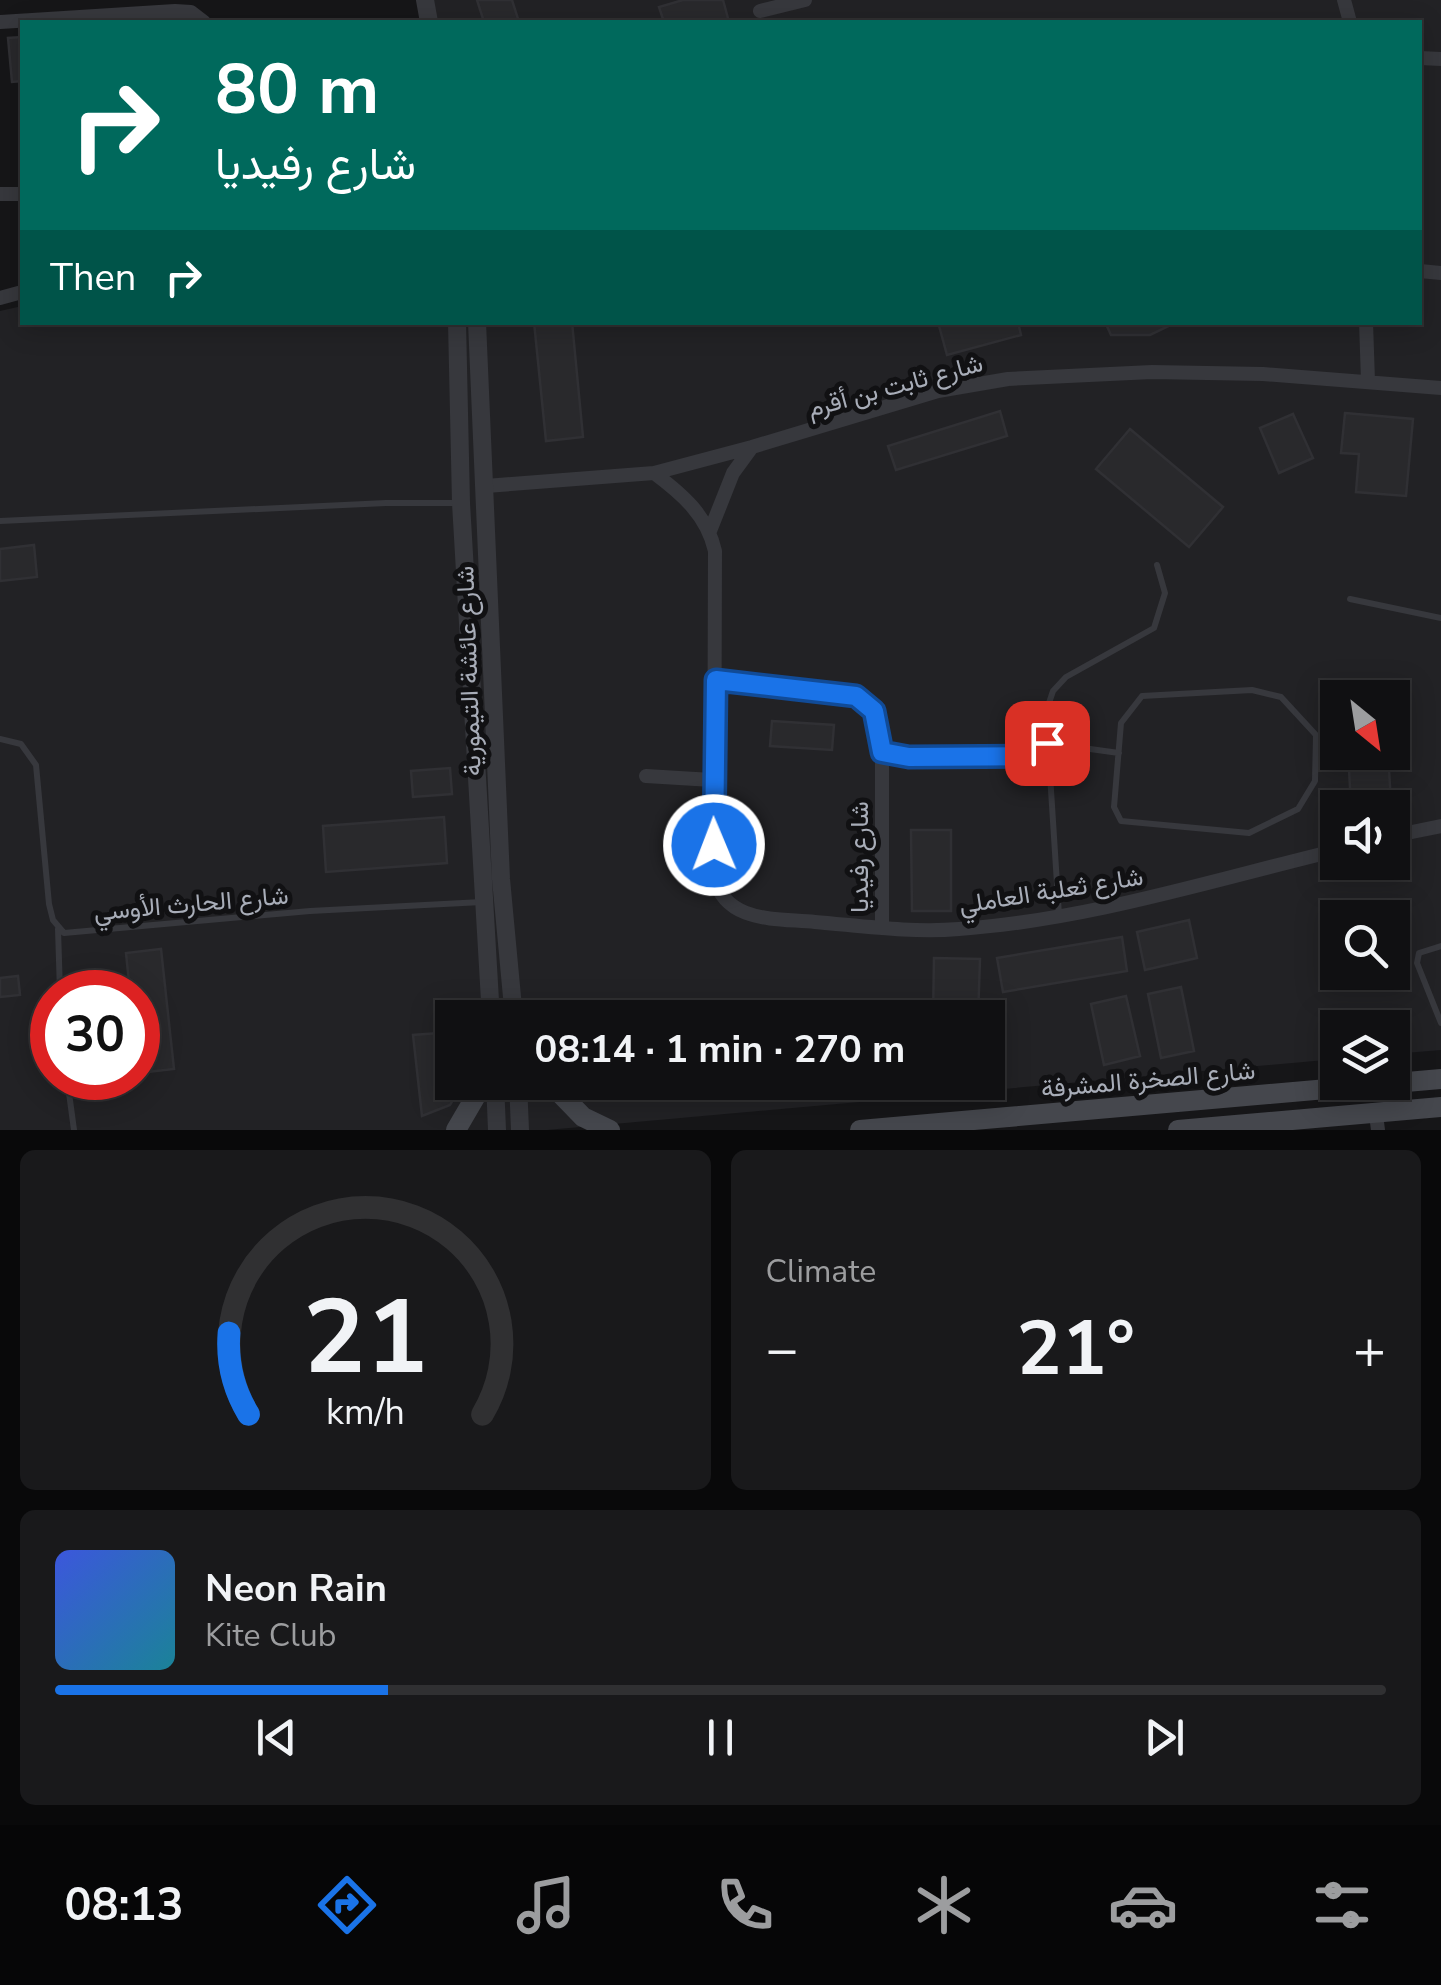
<!DOCTYPE html>
<html lang="en">
<head>
<meta charset="utf-8">
<style>
	body { margin:0; font-family:"Nunito Sans",Vazirmatn,sans-serif; background:#19191b; color:#f1f3f6; height:100vh; display:flex; flex-direction:column; font-size:38px; white-space:nowrap }
	* { box-sizing:border-box; margin:0 }
	p { font-size:32px; color:#9c9d9f }
	.icon { flex:none; width:55px; height:55px; fill:none; stroke:currentColor; stroke-width:2; stroke-linecap:round; stroke-linejoin:round }
	.map { position:relative; height:1130px; overflow:hidden }
	.panel { display:flex; flex-direction:column; gap:20px; padding:20px; background:#09090a; flex:1 }
	.panel>* { flex:none }
	.top-card { position:absolute; left:20px; top:20px; width:1402px; height:305px; border-radius:0px; box-shadow:0 5px 25px #0003,0 0 0 2px #303032; background:#00695c; color:#fff; overflow:hidden }
	.needle { width:65px; rotate:150deg }
	.buttons { position:absolute; left:1320px; top:680px; display:grid; gap:20px }
	.buttons a { display:grid; place-items:center; width:90px; height:90px; border-radius:0px; background:#101012; box-shadow:0 5px 25px #0003,0 0 0 2px #303032; font-size:50px }
	.speed { position:absolute; left:30px; top:970px; display:flex; gap:20px; font-size:50px; font-weight:700; text-align:center }
	.speed>* { display:grid; place-content:center; width:130px; height:130px; border-radius:50%; background:#101012; box-shadow:0 5px 25px #0003,0 0 0 2px #303032; line-height:1 }
	.speed .limit { border:15px solid #d22; background:#fff; color:#111 }
	.pin { position:absolute; display:grid; place-items:center; width:85px; height:85px; color:#fff; margin:-42px; border-radius:20px; box-shadow:0 5px 15px #0006 }
	.me { position:absolute; width:110px; margin:-55px; rotate:359deg; stroke-linejoin:round; filter:drop-shadow(0 0 8px #0008) }
	.turn { display:flex; align-items:center; gap:35px; height:210px; padding:0 30px; font-size:45px }
	.turn .icon { width:130px; height:130px; stroke-width:2.5 }
	.turn b { display:block; font-size:70px; line-height:85px }
	.then { display:flex; align-items:center; height:95px; padding:0 30px; background:#0003; gap:20px; font-size:38px }
	.big { font-size:75px; font-weight:700; line-height:1.1 }
	.panel .card { flex:1; display:flex; flex-direction:column; justify-content:center; gap:15px; min-width:0; padding:0 35px; border-radius:15px; background:#19191b }
	.panel .dial { align-items:center; gap:0 }
	.dial svg { height:260px; overflow:visible; fill:none; stroke:#303032; stroke-width:7; stroke-linecap:round; text-anchor:middle }
	.dial text { fill:#f1f3f6; stroke:none }
	.song { display:flex; align-items:center; gap:30px }
	.cover { width:120px; height:120px; border-radius:15px; background:linear-gradient(135deg,hsl(230 70% 55%),hsl(190 70% 35%)) }
	.played { height:10px; border-radius:5px; background:linear-gradient(90deg,#1a73e8 25%,#303032 25%) }
	.keys { display:flex; justify-content:space-around; direction:ltr }
	.heat { display:flex; justify-content:space-between; align-items:center; font-size:55px; direction:ltr }
	.panel .tiles { flex:1; display:grid; gap:20px; grid-template-columns:1fr 1fr }
	.card:last-child { grid-column:span 2 }
	.trip { position:absolute; left:435px; top:1000px; width:570px; height:100px; border-radius:0px; background:#101012; box-shadow:0 5px 25px #0003,0 0 0 2px #303032; font-weight:700; line-height:100px; text-align:center }
	.dock { display:flex; height:160px; justify-content:space-around; align-items:center; background:#060607; color:#9c9d9f }
	.dock .icon { width:70px; height:70px }
	.dock .current { color:#1a73e8 }
	.dock b { font-size:45px; color:#f1f3f6 }
	.map>svg:first-child { display:block }
	.built { fill:#222225; fill-rule:evenodd }
	.building { fill:#29292c; stroke:#303034; stroke-width:2.5 }
	.lines { fill:none; stroke-linecap:round; stroke-linejoin:round }
	.service { stroke:#37383d; stroke-width:6 }
	.minor { stroke:#37383d; stroke-width:14 }
	.tertiary { stroke:#37383d; stroke-width:18 }
	.secondary { stroke:#45474d; stroke-width:20 }
	.route-casing { stroke:#114b97; stroke-width:25 }
	.route { stroke:#1a73e8; stroke-width:18 }
	.labels { text-anchor:middle; stroke-width:10; stroke-linejoin:round; paint-order:stroke }
	.street-label { font-size:25px; fill:#a8adb8; stroke:#111113 }
</style>
</head>
<body>
<div class="map">
<svg width="1441" height="1130" viewBox="0 0 1441 1130">
	<rect width="100%" height="100%" fill="#161618"/>
	<!-- built -->
	<path class="built" d="M 421,0 L 1441,0 L 1441,1050 L 1393,1054 L 1392,1028 L 1338,1028 L 1337,1059 L 547,1130 L 0,1130 L 0,311 L 22,306 L 22,322 L 1420,322 L 1420,22 L 423,22 ZM 1338,698 L 1392,698 L 1392,752 L 1338,752 ZM 1338,808 L 1392,808 L 1392,862 L 1338,862 ZM 1338,918 L 1392,918 L 1392,972 L 1338,972 ZM 52,992 L 138,992 L 138,1078 L 52,1078 ZM 452,1018 L 988,1018 L 988,1082 L 452,1082 Z"/>
	<!-- building -->
	<path class="building" d="M 477,0 L 512,0 L 519,22 L 484,22 Z
		M 683,0 L 723,0 L 729,22 L 664,22 L 659,7 Z
		M 22,37 L 22,81 L 12,82 L 8,38 Z
		M 534,322 L 572,322 L 583,437 L 546,441 Z
		M 938,322 L 1018,322 L 1021,335 L 947,355 Z
		M 1105,322 L 1174,322 L 1175,323 L 1150,335 L 1111,335 Z
		M 1000,411 L 1007,436 L 896,470 L 888,446 Z
		M 1345,413 L 1413,419 L 1406,496 L 1356,492 L 1359,454 L 1341,453 Z
		M 1293,414 L 1313,458 L 1279,473 L 1260,428 Z
		M 1130,429 L 1223,507 L 1189,547 L 1096,469 Z
		M 34,545 L 37,577 L 0,581 L 0,549 Z
		M 1384,688 L 1385,698 L 1345,698 L 1345,691 Z
		M 772,721 L 834,725 L 832,750 L 770,746 Z
		M 1348,752 L 1388,752 L 1391,803 L 1351,805 Z
		M 450,768 L 452,794 L 413,797 L 411,771 Z
		M 444,817 L 447,863 L 326,872 L 323,826 Z
		M 911,830 L 951,830 L 951,911 L 912,911 Z
		M 1189,920 L 1197,958 L 1145,970 L 1137,932 Z
		M 1122,937 L 1127,971 L 1003,992 L 997,958 Z
		M 161,949 L 174,1069 L 138,1073 L 138,992 L 130,992 L 126,953 Z
		M 934,958 L 980,959 L 978,1018 L 933,1018 Z
		M 18,976 L 20,995 L 0,997 L 0,978 Z
		M 1181,987 L 1194,1051 L 1161,1058 L 1148,994 Z
		M 1126,996 L 1140,1056 L 1104,1065 L 1091,1004 Z
		M 452,1032 L 452,1082 L 463,1082 L 450,1105 L 422,1116 L 413,1035 Z
		M 677,1082 L 711,1082 L 713,1095 L 679,1100 Z"/>
	<g class="lines">
		<!-- service -->
		<path class="service" d="M 0,521 L 386,503 L 458,503
			M 1350,599 L 1441,618
			M 1252,690 L 1281,697 L 1316,735 L 1315,781 L 1298,809 L 1249,833 L 1121,821 L 1114,807 L 1121,723 L 1142,696 Z
			M 0,739 L 21,744 L 36,765 L 49,904 L 53,920 L 64,933 L 310,911 L 482,902
			M 1047,743 L 1119,753
			M 883,753 L 909,757 L 1048,756
			M 1059,915 L 1046,712 L 1053,691 L 1066,677 L 1154,628 L 1165,593 L 1157,565
			M 58,929 L 60,992
			M 1441,946 L 1419,953 L 1417,963 L 1441,1023
			M 67,1078 L 74,1130"/>
		<!-- minor -->
		<path class="minor" d="M 1344,0 L 1350,22
			M 760,11 L 805,0
			M 0,22 L 175,11 L 191,12 L 204,22
			M 1420,58 L 1441,59
			M 0,194 L 22,194
			M 1420,271 L 1441,273
			M 0,298 L 22,292
			M 1366,322 L 1368,381
			M 654,473 C 682,494 707,515 715,551 L 714,877 C 726,924 777,918 815,922 C 863,926 912,933 959,929 C 1088,920 1213,880 1338,850
			M 486,486 L 654,473 L 752,447 L 938,391 L 1008,379 L 1152,372 L 1263,374 L 1441,388
			M 710,531 L 733,473 L 752,447
			M 716,681 L 856,696 L 874,711 L 882,752 L 882,928
			M 646,776 L 712,780
			M 1392,836 L 1441,826
			M 1376,1114 L 1378,1130"/>
		<!-- tertiary -->
		<path class="tertiary" d="M 425,0 L 429,22
			M 457,322 L 461,503 L 491,1018
			M 477,322 L 501,879 L 514,1018
			M 495,1082 L 497,1130
			M 518,1082 L 520,1130"/>
		<!-- secondary -->
		<path class="secondary" d="M 549,1082 L 583,1117 L 610,1130
			M 456,1130 L 484,1082
			M 860,1130 L 1441,1079
			M 1178,1130 L 1441,1107"/>
	</g>
	<g class="lines">
		<defs>
			<path id="route" d="M 714,845 L 716,680 L 856,696 L 874,711 L 882,752 L 909,757 L 1048,756 L 1047,743"/>
		</defs>
		<!-- route casing -->
		<use href="#route" class="route-casing"/>
		<!-- route -->
		<use href="#route" class="route"/>
	</g>
	<g class="labels">
		<!-- street labels -->
		<g class="street-label">
			<text transform="translate(895 385) rotate(-15)" y="9">شارع ثابت بن أقرم</text>
			<text transform="translate(468 671) rotate(-92)" y="9">شارع عائشة التيمورية</text>
			<text transform="translate(859 857) rotate(-90)" y="9">شارع رفيديا</text>
			<text transform="translate(1051 890) rotate(-9)" y="9">شارع ثعلبة العاملي</text>
			<text transform="translate(191 903) rotate(-5)" y="9">شارع الحارث الأوسي</text>
			<text transform="translate(1148 1079) rotate(-5)" y="9">شارع الصخرة المشرفة</text>
		</g>
	</g>
</svg>
<div class="buttons">
<a><svg class="needle" viewBox="-14 -14 28 28"><path d="M0-13l5 13h-10z" fill="#e53935"/><path d="M0 13l5-13h-10z" fill="#9c9d9f"/></svg></a>
<a><svg class="icon" aria-label="sound" viewBox="0 0 24 24"><path d="M4 9h4l5-4v14l-5-4H4zM17 9q2 3 0 6"/></svg></a>
<a><svg class="icon" aria-label="search" viewBox="0 0 24 24"><circle cx="10" cy="10" r="6"/><path d="M15 15l6 6"/></svg></a>
<a><svg class="icon" aria-label="layers" viewBox="0 0 24 24"><path d="M12 4l9 5-9 5-9-5zM3 14l9 5 9-5"/></svg></a>
</div>
<div class="speed"><div class="limit">30</div></div>
<div class="pin" style="left:1047px;top:743px;background:#d93025"><svg class="icon" aria-label="arrive" viewBox="0 0 24 24"><path d="M6 21V4h12l-3 4 3 4H6"/></svg></div>
<svg class="me" style="left:714px;top:845px" viewBox="-20 -20 40 40"><circle r="17" fill="#1a73e8" stroke="#fff" stroke-width="3"/><path d="M0-11L8 9 0 5-8 9z" fill="#fff"/></svg>
<div class="trip">08:14 · 1 min · 270 m</div>
<div class="top-card">
<div class="turn"><svg class="icon" aria-label="right" viewBox="0 0 24 24"><path d="M7 20v-9h11M14 6l5 5-5 5"/></svg><div><b>80 m</b>شارع رفيديا</div></div>
<div class="then">Then<svg class="icon" aria-label="right" viewBox="0 0 24 24"><path d="M7 20v-9h11M14 6l5 5-5 5"/></svg></div>
</div>
</div>
<section class="panel">
<div class="tiles">
<div class="card dial"><svg viewBox="0 0 100 80">
<path d="M14 69A42 42 0 1 1 86 69"/>
<path d="M14 69A42 42 0 0 1 8 44" stroke="#1a73e8"/>
<text x="50" y="56" font-size="32" font-weight="700">21</text>
<text x="50" y="72" font-size="11">km/h</text>
</svg></div>
<div class="card"><p>Climate</p>
<div class="heat"><a>−</a><b class="big">21°</b><a>+</a></div>
</div>
<div class="card">
<div class="song"><i class="cover"></i><div><b>Neon Rain</b><p>Kite Club</p></div></div>
<div class="played"></div>
<div class="keys"><svg class="icon" aria-label="previous" viewBox="0 0 24 24"><path d="M18 5L8 12l10 7zM5 5v14"/></svg><svg class="icon" aria-label="pause" viewBox="0 0 24 24"><path d="M8 5v14M16 5v14"/></svg><svg class="icon" aria-label="next" viewBox="0 0 24 24"><path d="M6 5l10 7-10 7zM19 5v14"/></svg></div>
</div>
</div>
</section>
<nav class="dock">
<b>08:13</b>
<svg class="icon current" aria-label="directions" viewBox="0 0 24 24"><path d="M12 3l9 9-9 9-9-9zM9 14v-3h6M13 9l2 2-2 2"/></svg>
<svg class="icon" aria-label="music" viewBox="0 0 24 24"><path d="M9 18V5l10-2v13"/><circle cx="6" cy="18" r="3"/><circle cx="16" cy="16" r="3"/></svg>
<svg class="icon" aria-label="phone" viewBox="0 0 24 24"><path d="M5 4h4l2 5-3 2q2 4 5 5l2-3 5 2v4C11 20 4 13 5 4z"/></svg>
<svg class="icon" aria-label="climate" viewBox="0 0 24 24"><path d="M12 3v18M4 7l16 10M4 17L20 7"/></svg>
<svg class="icon" aria-label="car" viewBox="0 0 24 24"><path d="M5 17H2v-5l4-1 3-4h7l3 4 3 1v5h-3M9 17h6M6 11h13"/><circle cx="7" cy="17" r="2"/><circle cx="17" cy="17" r="2"/></svg>
<svg class="icon" aria-label="filters" viewBox="0 0 24 24"><path d="M4 7h16M4 17h16"/><circle cx="9" cy="7" r="2"/><circle cx="15" cy="17" r="2"/></svg>
</nav>
</body>
</html>
